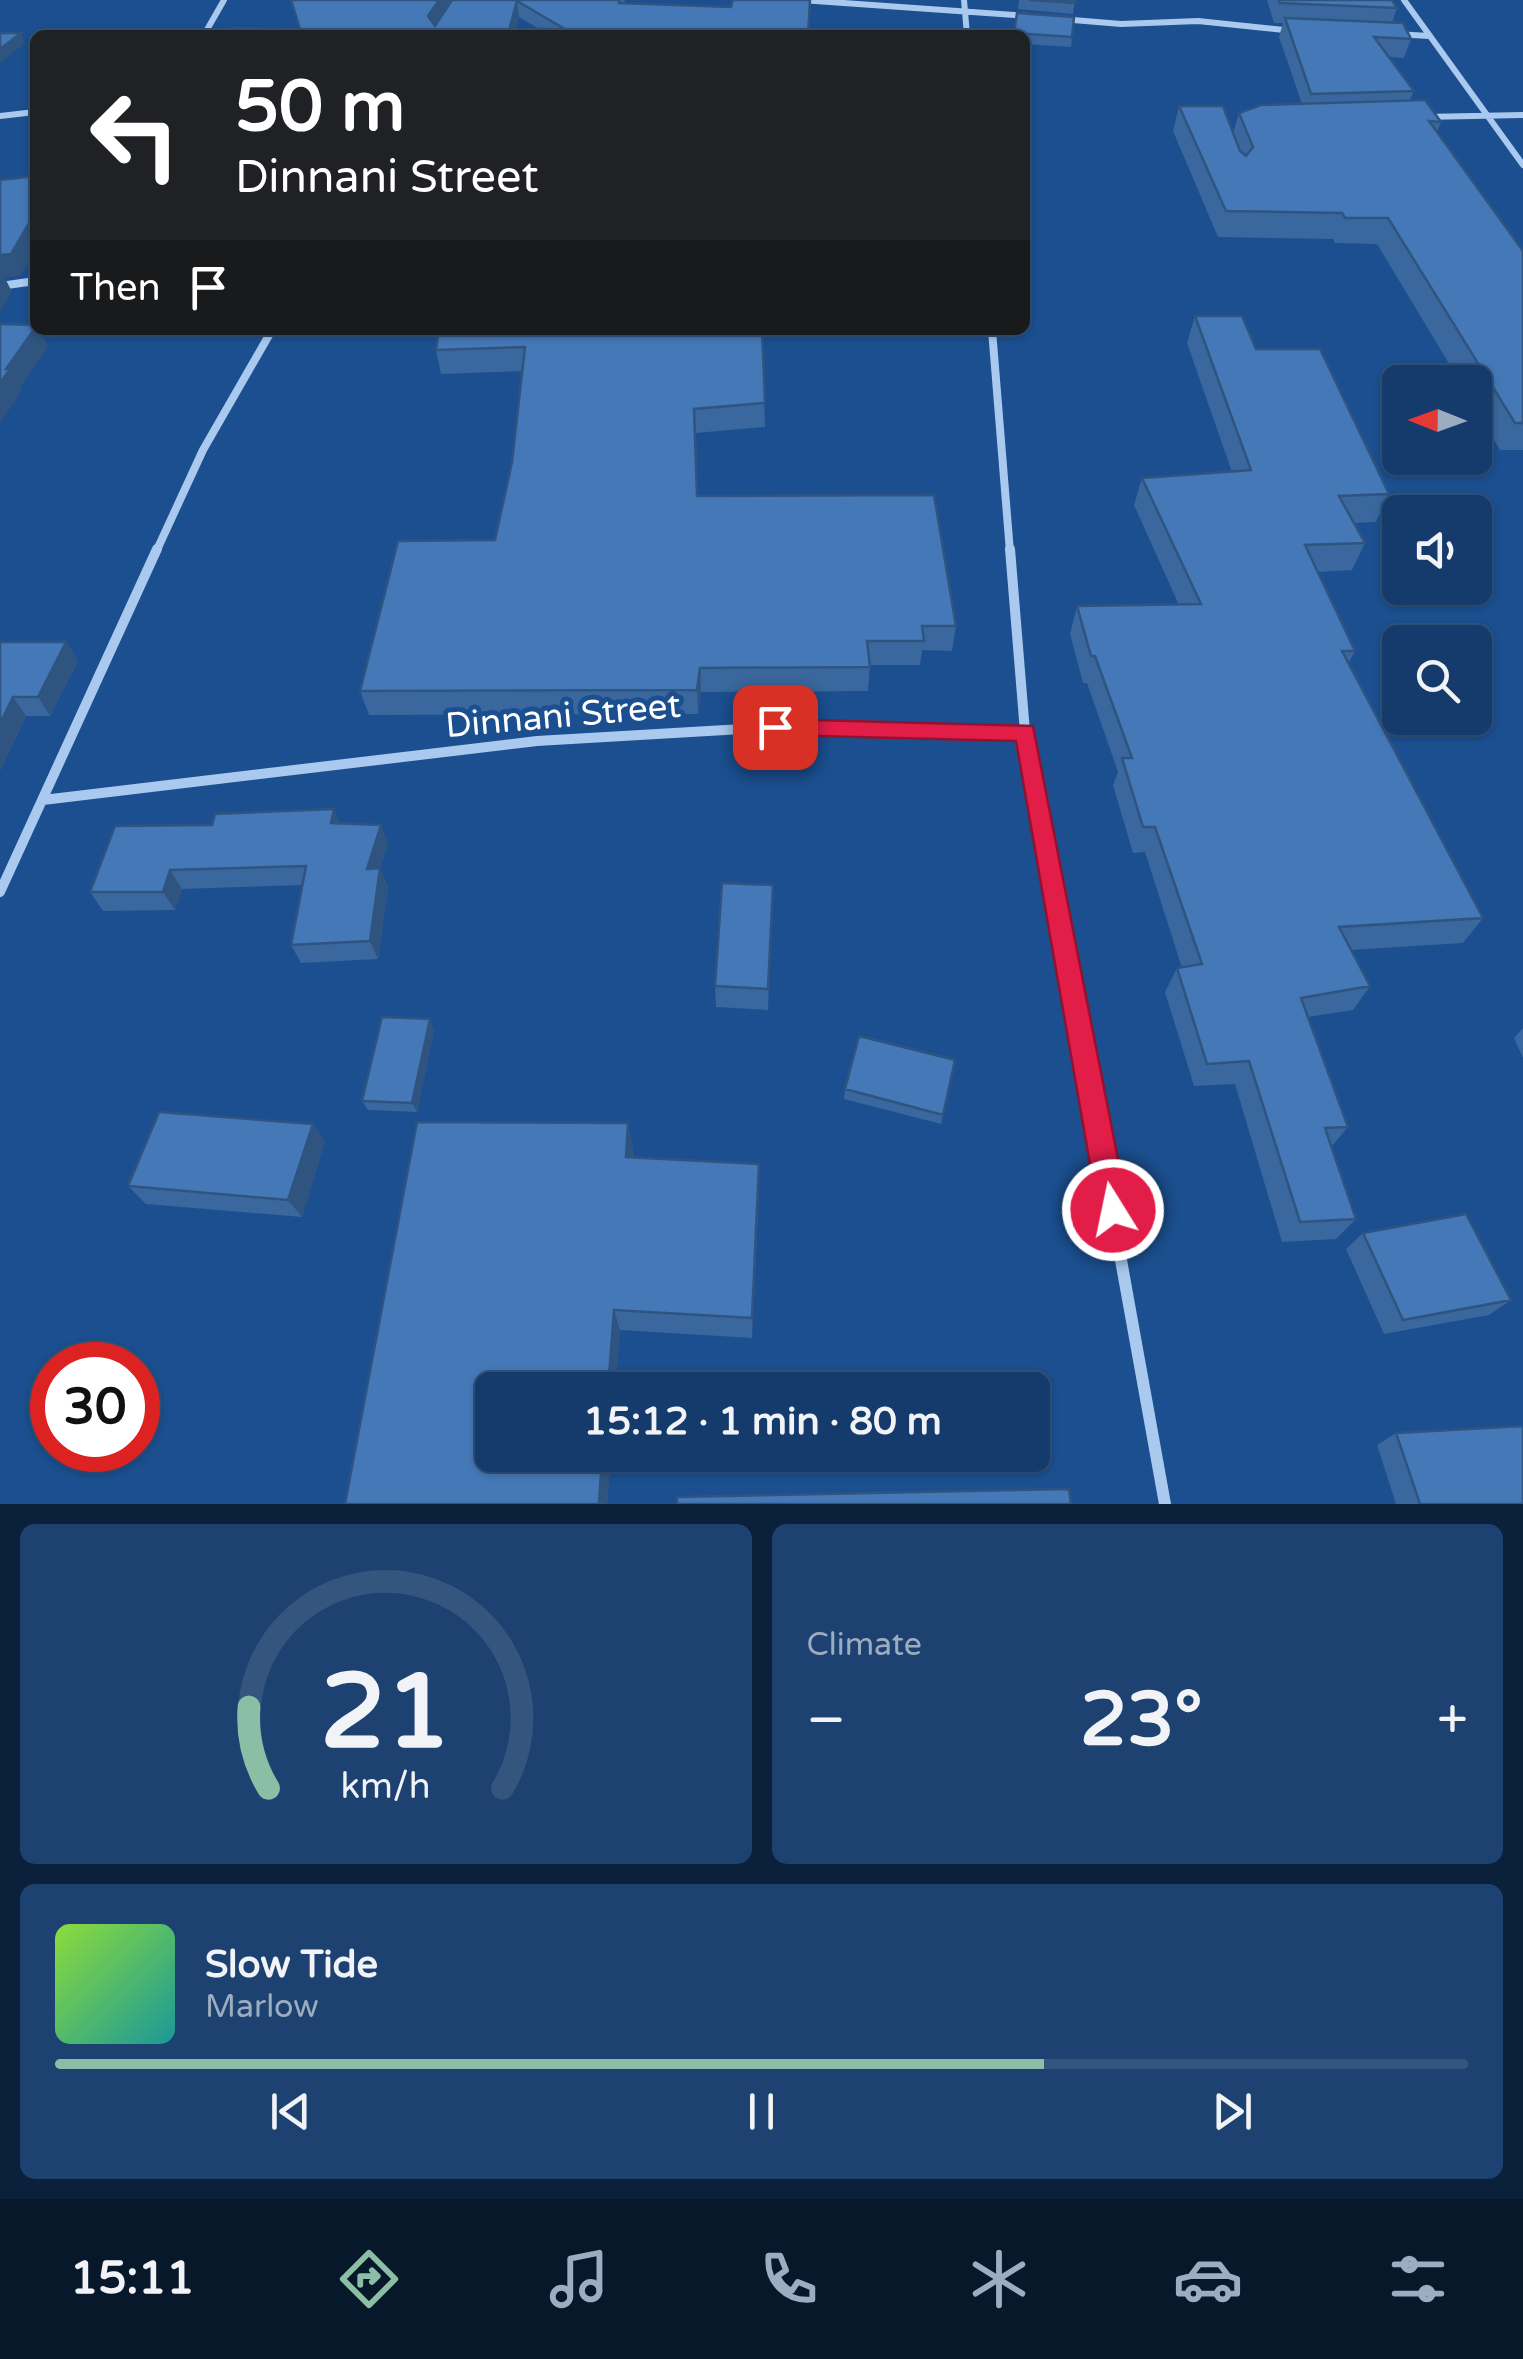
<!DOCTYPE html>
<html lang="en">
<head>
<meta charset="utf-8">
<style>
	body { margin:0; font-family:"Varela Round",sans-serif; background:#1d4271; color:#f1f3f6; height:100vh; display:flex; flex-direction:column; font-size:38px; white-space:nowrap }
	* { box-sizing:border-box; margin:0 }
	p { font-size:32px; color:#9dadc1 }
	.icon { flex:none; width:55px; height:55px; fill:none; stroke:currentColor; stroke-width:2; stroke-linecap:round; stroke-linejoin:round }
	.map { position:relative; height:1504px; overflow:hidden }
	.sheet { display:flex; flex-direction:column; gap:20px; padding:20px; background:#0b203b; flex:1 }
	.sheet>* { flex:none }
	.guide { position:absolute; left:30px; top:30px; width:1000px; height:305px; border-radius:15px; box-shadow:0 2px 8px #0004,0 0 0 2px #33557e; background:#202124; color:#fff; overflow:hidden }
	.needle { width:65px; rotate:271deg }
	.tools { position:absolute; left:1382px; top:365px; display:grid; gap:20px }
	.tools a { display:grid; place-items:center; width:110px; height:110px; border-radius:15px; background:#143b6b; box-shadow:0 2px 8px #0004,0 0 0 2px #33557e; font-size:50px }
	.speed { position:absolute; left:30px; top:1342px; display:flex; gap:20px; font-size:50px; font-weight:700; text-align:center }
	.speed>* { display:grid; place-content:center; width:130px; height:130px; border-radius:50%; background:#143b6b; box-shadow:0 2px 8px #0004,0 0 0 2px #33557e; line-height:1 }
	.speed .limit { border:15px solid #d22; background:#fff; color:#111 }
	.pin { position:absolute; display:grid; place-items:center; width:85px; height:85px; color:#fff; margin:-42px; border-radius:20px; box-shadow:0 5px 15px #0006 }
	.me { position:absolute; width:110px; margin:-55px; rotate:350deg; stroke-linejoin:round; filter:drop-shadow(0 0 8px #0008) }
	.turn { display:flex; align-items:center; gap:35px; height:210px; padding:0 40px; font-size:45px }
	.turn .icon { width:130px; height:130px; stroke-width:2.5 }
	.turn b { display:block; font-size:70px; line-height:85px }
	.then { display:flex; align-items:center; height:95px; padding:0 40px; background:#0003; gap:20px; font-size:38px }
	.big { font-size:75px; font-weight:800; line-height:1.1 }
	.sheet .tile { flex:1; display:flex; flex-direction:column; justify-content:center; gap:15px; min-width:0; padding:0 35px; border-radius:15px; background:#1d4271 }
	.sheet .dial { align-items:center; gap:0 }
	.dial svg { height:260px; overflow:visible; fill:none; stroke:#33557e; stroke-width:7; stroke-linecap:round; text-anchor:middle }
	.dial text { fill:#f1f3f6; stroke:none }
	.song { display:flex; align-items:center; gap:30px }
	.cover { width:120px; height:120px; border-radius:15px; background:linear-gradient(135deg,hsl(90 70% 55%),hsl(180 70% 35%)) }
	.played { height:10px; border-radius:5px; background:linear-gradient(90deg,#8abfa5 70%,#33557e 70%) }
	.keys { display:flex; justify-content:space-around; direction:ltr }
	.heat { display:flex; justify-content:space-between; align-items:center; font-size:55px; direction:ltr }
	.sheet .tiles { flex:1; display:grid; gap:20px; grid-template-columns:1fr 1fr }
	.tile:last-child { grid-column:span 2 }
	.trip { position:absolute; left:475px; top:1372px; width:575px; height:100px; border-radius:15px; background:#143b6b; box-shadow:0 2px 8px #0004,0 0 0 2px #33557e; font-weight:800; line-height:100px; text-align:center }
	.menu { display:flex; height:160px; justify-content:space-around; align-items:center; background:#08182b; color:#9dadc1 }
	.menu .icon { width:70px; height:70px }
	.menu .on { color:#8abfa5 }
	.menu b { font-size:45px; color:#f1f3f6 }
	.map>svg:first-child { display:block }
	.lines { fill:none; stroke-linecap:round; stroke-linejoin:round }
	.street-far3 { stroke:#a9c9ee; stroke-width:6 }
	.street-far2 { stroke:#a9c9ee; stroke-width:8 }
	.street-far1 { stroke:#a9c9ee; stroke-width:10 }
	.street { stroke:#a9c9ee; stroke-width:12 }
	.wall { fill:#3a679d }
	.shaded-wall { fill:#305480 }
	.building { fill:#4478b7; stroke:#305480; stroke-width:2.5 }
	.route { fill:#e11d48; stroke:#92132f; stroke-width:2.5 }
	.labels { text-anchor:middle; stroke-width:10; stroke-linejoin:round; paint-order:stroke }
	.street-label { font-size:35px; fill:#fff; stroke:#1b4f8f }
</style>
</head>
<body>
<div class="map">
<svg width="1523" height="1504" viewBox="0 0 1523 1504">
	<rect width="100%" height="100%" fill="#1b4f8f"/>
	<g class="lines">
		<!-- street-far3 -->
		<path class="street-far3" d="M 801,0 L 1029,16
			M 964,0 L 967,35
			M 1404,0 L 1523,165
			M 1061,19 L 1121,24 L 1198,21 L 1293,31
			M 1395,34 L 1429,36
			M 204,35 L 224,0
			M 0,116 L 35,112
			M 1423,117 L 1523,115"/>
		<!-- street-far2 -->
		<path class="street-far2" d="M 0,286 L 35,281
			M 992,330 L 1010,552
			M 156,552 L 203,450 L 272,330"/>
		<!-- street-far1 -->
		<path class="street-far1" d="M 1010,549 L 1025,732
			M 43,800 L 537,741 L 775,727 L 1025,732 L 1067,963
			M 0,892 L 157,549"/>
		<!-- street -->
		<path class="street" d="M 1067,961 L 1165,1504"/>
	</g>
	<!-- wall -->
	<path class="wall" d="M 290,0 L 625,0 L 624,3 L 808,35 L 549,35 L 519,17 L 514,35 L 225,35 L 299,29 Z
		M 1019,0 L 1075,0 L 1073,14 L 1018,9 Z
		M 1267,0 L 1392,0 L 1397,8 L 1392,23 L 1411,39 L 1404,58 L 1389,57 L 1414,91 L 1410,100 L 1441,122 L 1437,132 L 1523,251 L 1523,450 L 1500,450 L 1475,408 L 1475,382 L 1460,382 L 1377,244 L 1335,243 L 1333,239 L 1218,237 L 1173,131 L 1179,106 L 1233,133 L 1239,113 L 1302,104 L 1279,37 L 1283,23 L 1274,23 Z
		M 1017,13 L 1072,37 L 1071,47 L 1025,44 L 1025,35 L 1014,35 Z
		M 1195,316 L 1256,349 L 1389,494 L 1376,522 L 1354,523 L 1365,543 L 1352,570 L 1318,572 L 1355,651 L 1348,664 L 1483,918 L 1463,943 L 1351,950 L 1370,986 L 1353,1010 L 1308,1017 L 1348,1127 L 1331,1147 L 1356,1219 L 1336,1239 L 1282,1242 L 1235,1084 L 1194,1086 L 1165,992 L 1177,968 L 1182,968 L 1145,852 L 1133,853 L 1113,785 L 1118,772 L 1087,683 L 1083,683 L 1070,634 L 1077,606 L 1179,605 L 1134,505 L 1142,478 L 1232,472 L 1187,343 Z
		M 762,330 L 765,427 L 696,433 L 697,496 L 956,626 L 952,651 L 922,650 L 920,665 L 870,665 L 868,691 L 701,692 L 698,714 L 369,715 L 360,691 L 495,540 L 512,462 L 523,371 L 441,374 L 436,350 Z
		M 0,642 L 66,642 L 78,661 L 50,716 L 26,716 L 0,771 Z
		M 340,824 L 388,844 L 380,869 L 388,887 L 378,959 L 301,963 L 291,945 L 303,885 L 182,889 L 175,910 L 103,911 L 90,892 Z
		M 773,885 L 768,1010 L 716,1007 L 715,986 Z
		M 1523,1028 L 1523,1058 L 1514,1038 Z
		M 434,1030 L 417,1112 L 368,1110 L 362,1101 Z
		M 955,1060 L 941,1124 L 844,1099 L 845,1089 Z
		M 628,1123 L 633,1149 L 633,1157 L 759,1189 L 752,1338 L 620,1330 L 615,1390 L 492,1390 L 492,1455 L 611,1455 L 607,1504 L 345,1504 Z
		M 313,1124 L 325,1142 L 302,1217 L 146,1204 L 128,1186 Z
		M 1363,1233 L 1511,1300 L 1489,1315 L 1384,1334 L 1346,1249 Z
		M 1396,1433 L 1523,1504 L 1396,1504 L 1377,1445 Z"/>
	<!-- shaded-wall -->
	<path class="shaded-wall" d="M 439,0 L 452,0 L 431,32 L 428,16 Z
		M 517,1 L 519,17 L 514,35 L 508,35 Z
		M 21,33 L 25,43 L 0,63 L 0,49 Z
		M 35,213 L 35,251 L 21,275 L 5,278 L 12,292 L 0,312 L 0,255 Z
		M 35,328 L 35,330 L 40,330 L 48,347 L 20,387 L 22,391 L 0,423 L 0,383 L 6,369 Z
		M 66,642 L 78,661 L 50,716 L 38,697 Z
		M 700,668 L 701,692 L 698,714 L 697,690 Z
		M 13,697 L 26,716 L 0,771 L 0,724 Z
		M 334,809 L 342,828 L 331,823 Z
		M 381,825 L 388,844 L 380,869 L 388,887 L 378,959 L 370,941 L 367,869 Z
		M 170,870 L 182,889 L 175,910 L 163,892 Z
		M 430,1019 L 434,1030 L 417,1112 L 412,1103 Z
		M 628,1123 L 633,1149 L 631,1182 L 626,1157 Z
		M 313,1124 L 325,1142 L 302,1217 L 288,1200 Z
		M 759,1164 L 759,1189 L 752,1338 L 752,1318 Z
		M 614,1310 L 620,1330 L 615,1390 L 608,1390 Z
		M 602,1455 L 611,1455 L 607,1504 L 599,1504 Z"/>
	<!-- building -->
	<path class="building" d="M 291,0 L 439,0 L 428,16 L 435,26 L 452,0 L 620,0 L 619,3 L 731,7 L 733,0 L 810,0 L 808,35 L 575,35 L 517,1 L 508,34 L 329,32 L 328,35 L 225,35 L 231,28 L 300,29 Z
		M 1029,0 L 1075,0 L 1075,3 Z
		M 1279,0 L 1392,0 L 1397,8 L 1280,3 Z
		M 1017,13 L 1074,17 L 1072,37 L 1014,33 Z
		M 1285,18 L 1403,23 L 1411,39 L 1374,37 L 1414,91 L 1311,94 Z
		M 0,33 L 21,33 L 0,49 Z
		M 1425,100 L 1441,122 L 1429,121 L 1523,251 L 1523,423 L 1515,423 L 1388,218 L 1345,218 L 1342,213 L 1226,211 L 1179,106 L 1223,106 L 1240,151 L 1246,156 L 1253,147 L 1239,113 L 1261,105 Z
		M 35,176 L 35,213 L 11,254 L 0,255 L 0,180 Z
		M 1195,316 L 1242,316 L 1256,349 L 1320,349 L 1389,494 L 1339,496 L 1365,543 L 1305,545 L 1355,651 L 1342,651 L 1483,918 L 1339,927 L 1370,986 L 1301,998 L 1348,1127 L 1325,1128 L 1356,1219 L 1300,1222 L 1249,1061 L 1207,1064 L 1177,968 L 1202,964 L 1155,827 L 1143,827 L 1122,758 L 1132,758 L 1095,656 L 1091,656 L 1077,606 L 1201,604 L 1142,478 L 1251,470 Z
		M 0,324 L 35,325 L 35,328 L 6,369 L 10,369 L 0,383 Z
		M 439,330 L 762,330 L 765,403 L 694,409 L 697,496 L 934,495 L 956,626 L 922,626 L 924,641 L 867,641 L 870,667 L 700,668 L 697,690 L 360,691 L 398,541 L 495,540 L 512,462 L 525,347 L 436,350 Z
		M 0,642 L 66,642 L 38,697 L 13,697 L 0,724 Z
		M 334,809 L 331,823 L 381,825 L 367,869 L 380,868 L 370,941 L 291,945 L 306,866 L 170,870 L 163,892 L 90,892 L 115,826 L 212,825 L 215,814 Z
		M 722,883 L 773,885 L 768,989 L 715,986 Z
		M 382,1017 L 430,1019 L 412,1103 L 362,1101 Z
		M 859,1036 L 955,1060 L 943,1115 L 845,1089 Z
		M 159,1112 L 313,1124 L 288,1200 L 128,1186 Z
		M 417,1122 L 628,1123 L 626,1157 L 759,1164 L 752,1318 L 614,1310 L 608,1390 L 492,1390 L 492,1455 L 602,1455 L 599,1504 L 345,1504 Z
		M 1466,1214 L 1511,1300 L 1403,1320 L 1363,1233 Z
		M 1523,1426 L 1523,1504 L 1420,1504 L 1396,1433 Z
		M 1069,1489 L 1071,1504 L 677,1504 L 677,1497 Z"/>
	<!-- route -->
	<path class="route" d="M 775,719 L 1033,726 L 1128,1210 L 1123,1221 L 1113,1225 L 1103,1221 L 1098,1210 L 1016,741 L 775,735 L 764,727 Z"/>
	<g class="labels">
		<!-- street labels -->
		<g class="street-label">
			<text transform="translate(563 715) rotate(-5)" y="12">Dinnani Street</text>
		</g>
	</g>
</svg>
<div class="tools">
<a><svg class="needle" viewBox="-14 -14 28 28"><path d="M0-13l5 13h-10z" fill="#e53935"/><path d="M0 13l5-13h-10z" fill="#9dadc1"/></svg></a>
<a><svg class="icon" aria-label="sound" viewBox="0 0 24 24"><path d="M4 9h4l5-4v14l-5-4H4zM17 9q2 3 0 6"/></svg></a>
<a><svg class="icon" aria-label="search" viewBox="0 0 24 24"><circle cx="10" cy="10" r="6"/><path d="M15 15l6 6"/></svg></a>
</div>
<div class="speed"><div class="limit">30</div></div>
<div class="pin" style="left:775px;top:727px;background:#d93025"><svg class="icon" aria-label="arrive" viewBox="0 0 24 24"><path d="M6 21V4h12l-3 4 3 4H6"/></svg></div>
<svg class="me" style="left:1113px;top:1210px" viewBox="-20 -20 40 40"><circle r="17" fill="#e11d48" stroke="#fff" stroke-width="3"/><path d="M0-11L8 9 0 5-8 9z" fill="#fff"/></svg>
<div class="trip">15:12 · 1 min · 80 m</div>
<div class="guide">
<div class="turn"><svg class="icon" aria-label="left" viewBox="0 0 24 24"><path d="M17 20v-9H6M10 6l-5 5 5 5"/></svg><div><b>50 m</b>Dinnani Street</div></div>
<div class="then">Then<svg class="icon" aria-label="arrive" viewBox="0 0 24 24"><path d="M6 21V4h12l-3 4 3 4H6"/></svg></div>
</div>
</div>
<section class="sheet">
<div class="tiles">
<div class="tile dial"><svg viewBox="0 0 100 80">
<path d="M14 69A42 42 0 1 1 86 69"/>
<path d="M14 69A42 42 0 0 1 8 44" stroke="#8abfa5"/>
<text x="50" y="56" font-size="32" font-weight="700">21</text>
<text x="50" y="72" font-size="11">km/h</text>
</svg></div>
<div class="tile"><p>Climate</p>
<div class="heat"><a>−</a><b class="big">23°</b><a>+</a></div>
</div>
<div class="tile">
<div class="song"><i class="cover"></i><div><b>Slow Tide</b><p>Marlow</p></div></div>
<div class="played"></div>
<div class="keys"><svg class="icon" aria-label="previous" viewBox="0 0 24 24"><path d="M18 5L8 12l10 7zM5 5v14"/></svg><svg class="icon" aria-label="pause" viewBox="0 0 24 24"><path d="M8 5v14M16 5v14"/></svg><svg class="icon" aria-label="next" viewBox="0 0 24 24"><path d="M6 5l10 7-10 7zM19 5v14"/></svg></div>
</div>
</div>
</section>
<nav class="menu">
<b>15:11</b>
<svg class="icon on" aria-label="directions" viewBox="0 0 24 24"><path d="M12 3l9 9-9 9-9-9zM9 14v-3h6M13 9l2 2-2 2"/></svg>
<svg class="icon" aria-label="music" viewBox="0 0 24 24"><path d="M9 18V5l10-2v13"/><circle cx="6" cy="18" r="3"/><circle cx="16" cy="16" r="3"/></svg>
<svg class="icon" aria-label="phone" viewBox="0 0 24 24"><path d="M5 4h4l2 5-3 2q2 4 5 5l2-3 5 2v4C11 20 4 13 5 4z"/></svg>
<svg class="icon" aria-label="climate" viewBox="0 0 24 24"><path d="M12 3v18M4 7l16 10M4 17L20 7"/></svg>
<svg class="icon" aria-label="car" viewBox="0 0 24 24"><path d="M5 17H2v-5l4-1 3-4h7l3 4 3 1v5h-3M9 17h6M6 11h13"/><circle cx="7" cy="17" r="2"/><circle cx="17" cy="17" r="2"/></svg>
<svg class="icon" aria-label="filters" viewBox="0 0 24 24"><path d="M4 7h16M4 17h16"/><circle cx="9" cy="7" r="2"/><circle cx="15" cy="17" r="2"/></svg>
</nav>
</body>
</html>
